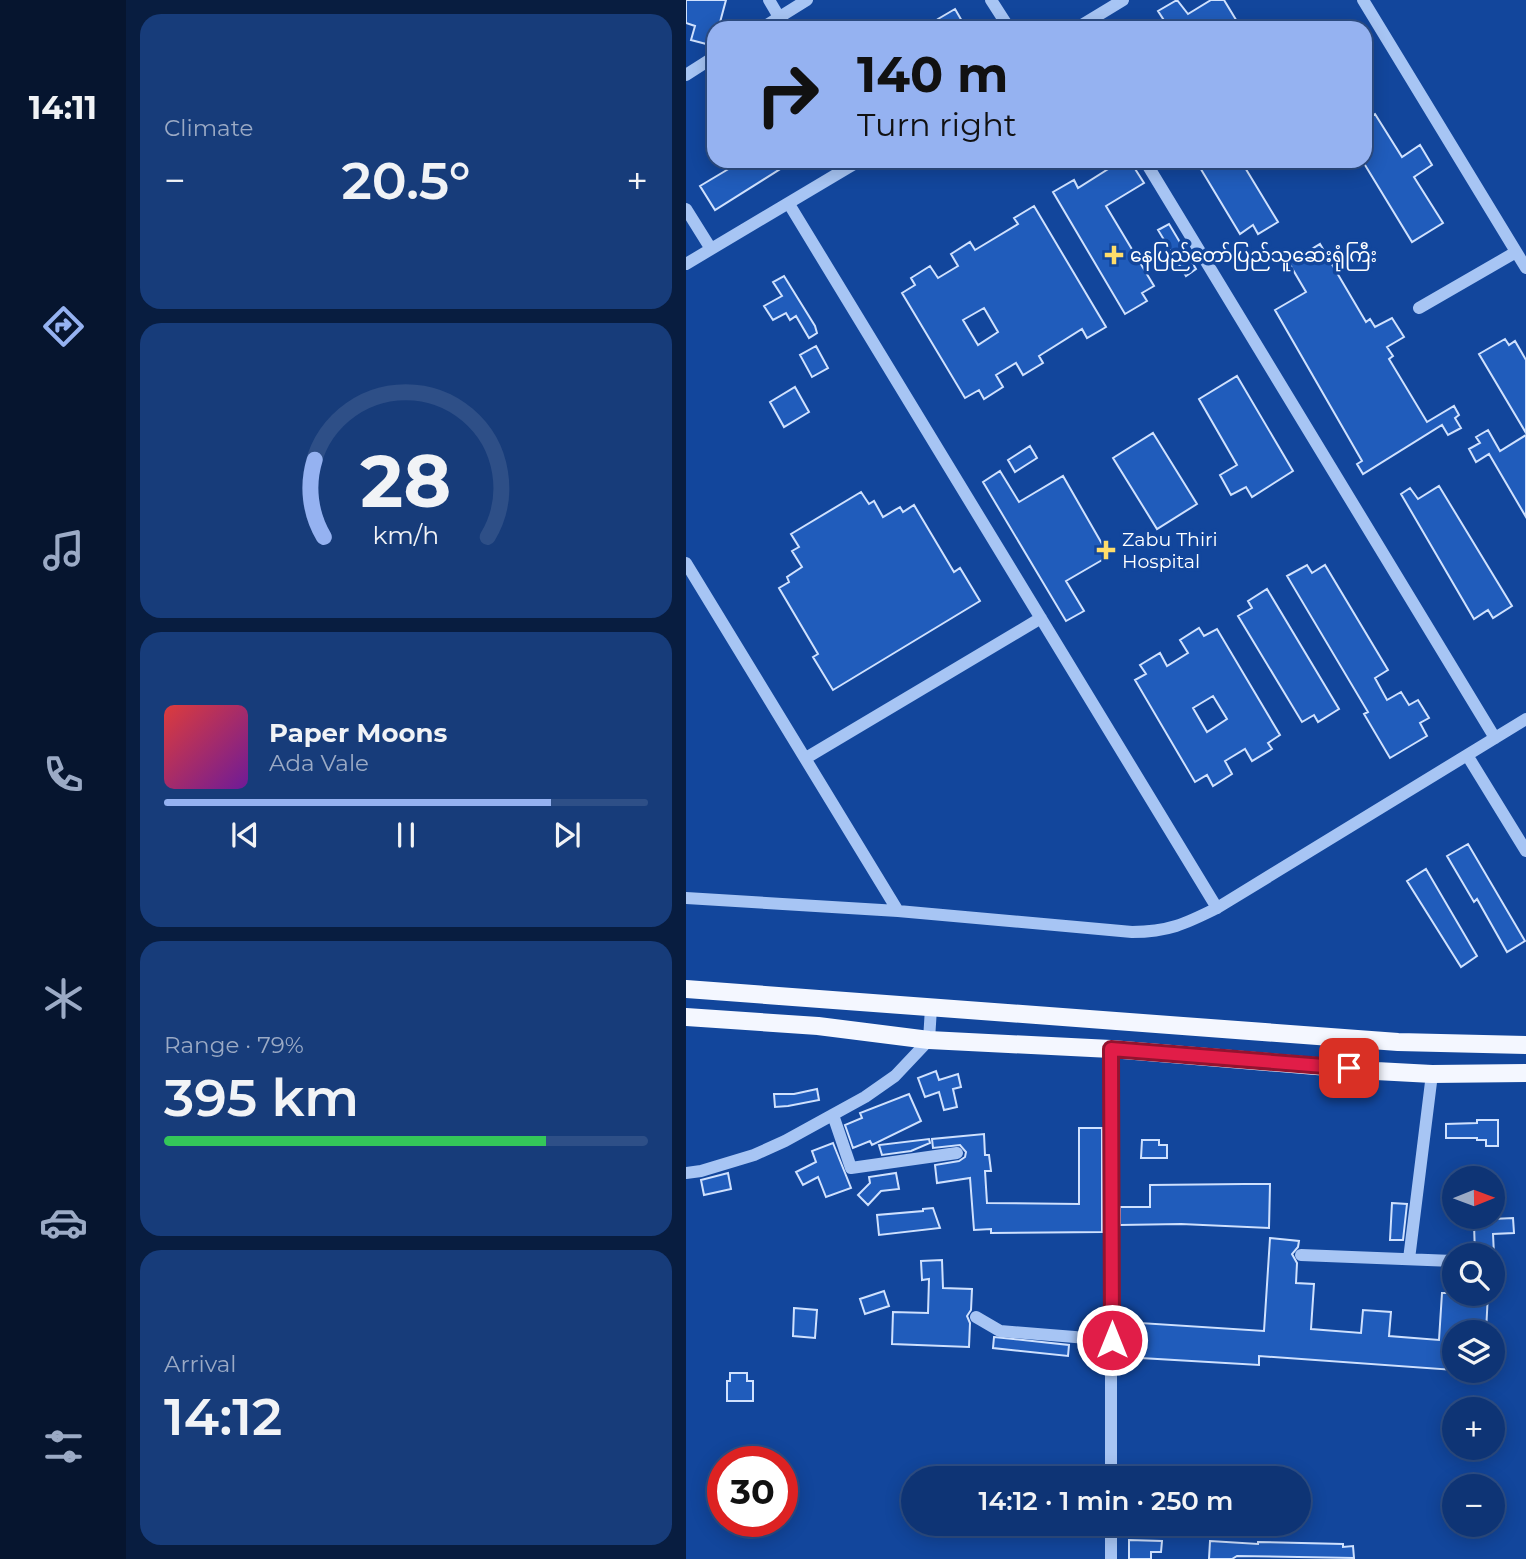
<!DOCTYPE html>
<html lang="en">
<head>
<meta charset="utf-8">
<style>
	body { margin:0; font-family:Montserrat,"Noto Sans Myanmar",sans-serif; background:#173c7a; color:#f1f3f6; height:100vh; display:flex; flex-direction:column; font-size:26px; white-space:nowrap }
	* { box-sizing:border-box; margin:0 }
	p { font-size:23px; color:#9baac5 }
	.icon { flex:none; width:38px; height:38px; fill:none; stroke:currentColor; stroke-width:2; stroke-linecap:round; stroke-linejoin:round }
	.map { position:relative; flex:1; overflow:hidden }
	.side { display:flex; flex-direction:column; gap:14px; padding:14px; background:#081d40; width:560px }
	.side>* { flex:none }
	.guide { position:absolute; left:21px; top:21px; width:665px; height:147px; border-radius:21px; box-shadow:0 4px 18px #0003,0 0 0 2px #2e4f87; background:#95b2f1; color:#111; overflow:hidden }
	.needle { width:46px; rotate:89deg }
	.buttons { position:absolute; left:756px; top:1166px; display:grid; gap:14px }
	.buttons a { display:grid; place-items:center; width:63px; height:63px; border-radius:50%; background:#0e3475; box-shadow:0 4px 18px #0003,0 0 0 2px #2e4f87; font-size:35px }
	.speed { position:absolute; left:21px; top:1446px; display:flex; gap:14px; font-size:35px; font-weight:700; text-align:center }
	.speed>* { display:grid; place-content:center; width:91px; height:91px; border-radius:50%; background:#0e3475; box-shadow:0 4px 18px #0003,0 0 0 2px #2e4f87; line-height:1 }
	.speed .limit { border:10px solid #d22; background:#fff; color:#111 }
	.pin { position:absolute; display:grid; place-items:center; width:60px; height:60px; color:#fff; margin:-30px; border-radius:14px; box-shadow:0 4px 10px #0006 }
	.me { position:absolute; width:77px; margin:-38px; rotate:0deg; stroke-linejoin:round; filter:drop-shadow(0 0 5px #0008) }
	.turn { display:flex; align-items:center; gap:24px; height:147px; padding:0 35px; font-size:32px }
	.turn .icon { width:91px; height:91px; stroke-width:2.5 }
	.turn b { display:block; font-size:49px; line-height:60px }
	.big { font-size:52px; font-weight:600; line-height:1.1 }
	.side .widget { flex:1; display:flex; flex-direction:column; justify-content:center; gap:10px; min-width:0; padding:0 24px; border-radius:21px; background:#173c7a }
	.side .dial { align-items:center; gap:0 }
	.dial svg { height:182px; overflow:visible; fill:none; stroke:#2e4f87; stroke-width:7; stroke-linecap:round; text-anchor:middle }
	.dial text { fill:#f1f3f6; stroke:none }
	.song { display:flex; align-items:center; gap:21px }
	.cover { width:84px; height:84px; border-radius:10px; background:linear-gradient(135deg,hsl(0 70% 55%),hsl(280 70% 35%)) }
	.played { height:7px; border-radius:4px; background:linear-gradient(90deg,#95b2f1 80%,#2e4f87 80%) }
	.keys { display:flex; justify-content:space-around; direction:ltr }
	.heat { display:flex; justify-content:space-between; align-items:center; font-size:38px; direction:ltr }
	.charge { height:10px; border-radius:5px; background:linear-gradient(90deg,#34c759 79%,#2e4f87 0) }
	.trip { position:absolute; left:215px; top:1466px; width:410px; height:70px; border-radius:35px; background:#0e3475; box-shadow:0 4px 18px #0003,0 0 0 2px #2e4f87; font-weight:600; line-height:70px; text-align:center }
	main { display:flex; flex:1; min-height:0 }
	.tabs { display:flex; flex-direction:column; width:126px; justify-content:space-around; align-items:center; background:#06152f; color:#9baac5 }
	.tabs .icon { width:49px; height:49px }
	.tabs .active { color:#95b2f1 }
	.tabs b { font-size:32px; color:#f1f3f6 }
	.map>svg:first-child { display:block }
	.building { fill:#205cbb; stroke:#cfe1fe; stroke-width:2; fill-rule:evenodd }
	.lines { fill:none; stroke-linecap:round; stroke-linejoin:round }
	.minor { stroke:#a7c5f4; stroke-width:12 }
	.major { stroke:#f4f7ff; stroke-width:18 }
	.route-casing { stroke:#92132f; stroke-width:18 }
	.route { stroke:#e11d48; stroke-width:12 }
	.poi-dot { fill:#ffdd6a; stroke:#12469c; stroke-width:2.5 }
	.labels { text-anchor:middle; stroke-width:7; stroke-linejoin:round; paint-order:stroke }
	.poi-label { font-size:19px; fill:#fff; stroke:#12469c; text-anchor:start }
</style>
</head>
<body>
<main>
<nav class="tabs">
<b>14:11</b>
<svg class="icon active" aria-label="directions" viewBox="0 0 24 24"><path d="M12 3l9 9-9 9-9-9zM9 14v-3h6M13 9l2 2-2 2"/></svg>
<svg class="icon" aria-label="music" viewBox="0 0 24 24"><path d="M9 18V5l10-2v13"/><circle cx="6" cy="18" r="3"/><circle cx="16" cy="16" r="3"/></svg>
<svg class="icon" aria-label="phone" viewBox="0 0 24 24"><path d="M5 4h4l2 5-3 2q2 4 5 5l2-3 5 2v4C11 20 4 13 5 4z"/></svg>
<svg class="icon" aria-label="climate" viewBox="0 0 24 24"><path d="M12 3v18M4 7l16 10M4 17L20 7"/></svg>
<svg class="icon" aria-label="car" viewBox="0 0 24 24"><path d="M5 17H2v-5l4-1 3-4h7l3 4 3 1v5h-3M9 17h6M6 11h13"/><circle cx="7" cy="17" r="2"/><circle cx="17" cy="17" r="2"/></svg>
<svg class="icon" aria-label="filters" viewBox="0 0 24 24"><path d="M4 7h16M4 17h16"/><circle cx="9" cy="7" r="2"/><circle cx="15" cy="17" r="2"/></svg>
</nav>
<section class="side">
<div class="widget"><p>Climate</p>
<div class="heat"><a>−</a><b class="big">20.5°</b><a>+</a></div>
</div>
<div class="widget dial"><svg viewBox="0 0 100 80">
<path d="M14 69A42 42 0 1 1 86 69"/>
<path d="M14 69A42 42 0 0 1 10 35" stroke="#95b2f1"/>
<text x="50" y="56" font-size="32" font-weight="700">28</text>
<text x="50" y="72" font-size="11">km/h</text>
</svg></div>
<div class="widget">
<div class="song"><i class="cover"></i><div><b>Paper Moons</b><p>Ada Vale</p></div></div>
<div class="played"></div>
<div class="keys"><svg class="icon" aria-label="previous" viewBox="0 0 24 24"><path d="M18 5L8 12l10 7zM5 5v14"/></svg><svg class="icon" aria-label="pause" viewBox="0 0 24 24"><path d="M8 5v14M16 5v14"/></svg><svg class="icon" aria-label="next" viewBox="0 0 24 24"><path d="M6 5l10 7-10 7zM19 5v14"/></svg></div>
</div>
<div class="widget"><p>Range · 79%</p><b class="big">395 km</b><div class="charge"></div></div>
<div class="widget"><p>Arrival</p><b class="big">14:12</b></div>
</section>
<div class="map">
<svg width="840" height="1559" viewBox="0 0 840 1559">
	<rect width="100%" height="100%" fill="#12469c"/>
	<!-- building -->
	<path class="building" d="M 0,0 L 40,0 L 33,26 L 29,25 L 24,45 L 5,40 L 9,26 L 0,23 Z
		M 491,0 L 502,14 L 525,0 L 538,0 L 555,28 L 483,28 L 472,11 Z
		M 269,9 L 280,28 L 258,28 L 252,19 Z
		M 689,114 L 716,157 L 734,145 L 746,165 L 728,177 L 757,223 L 726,242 L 679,165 L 679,120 Z
		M 56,161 L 107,161 L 29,210 L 14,186 Z
		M 435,161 L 444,161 L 458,183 L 420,206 L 468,286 L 456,293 L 461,301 L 439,314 L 367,192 L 388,180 L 392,188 Z
		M 510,161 L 555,161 L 592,222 L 572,234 L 567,225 L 554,234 Z
		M 348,206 L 420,327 L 401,338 L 396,329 L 353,356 L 357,363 L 337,375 L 330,363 L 310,375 L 317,387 L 298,399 L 293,390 L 279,398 L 216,293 L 229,285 L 225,278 L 244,266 L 252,278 L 272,266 L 265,254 L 284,242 L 289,250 L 332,224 L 328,218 ZM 298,308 L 312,332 L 292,345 L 277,320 Z
		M 483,224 L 510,269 L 500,276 L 472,230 Z
		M 634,244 L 680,322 L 684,319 L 689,327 L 706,318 L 718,337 L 701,347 L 707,356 L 703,359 L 741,422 L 768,406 L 773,415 L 769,418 L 775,428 L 762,435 L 756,425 L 677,474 L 671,464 L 676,461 L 589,310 L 620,292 L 603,263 Z
		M 98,276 L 129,326 L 131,333 L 123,338 L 110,316 L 104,320 L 100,313 L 87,320 L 78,306 L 96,296 L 87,282 Z
		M 819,339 L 823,345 L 829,341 L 840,360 L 840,433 L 793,354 Z
		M 130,346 L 142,368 L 126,377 L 114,355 Z
		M 551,376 L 607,471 L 566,497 L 560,487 L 545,495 L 534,475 L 551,465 L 513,399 Z
		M 109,387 L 123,412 L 98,427 L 84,402 Z
		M 802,430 L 814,451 L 840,435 L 840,517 L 803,454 L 790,462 L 783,449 L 794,443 L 790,437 Z
		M 467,433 L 511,504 L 471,529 L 427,458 Z
		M 344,446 L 351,458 L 329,472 L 322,460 Z
		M 314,471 L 333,502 L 377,476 L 423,556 L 380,581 L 398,611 L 380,621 L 297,482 Z
		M 753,486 L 826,606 L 807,618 L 802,610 L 788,619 L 715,494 L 724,488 L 732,499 Z
		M 175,492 L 183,504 L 188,501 L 197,517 L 214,507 L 217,512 L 228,505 L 268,572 L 274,568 L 294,601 L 147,690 L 127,657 L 132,654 L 93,588 L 103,582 L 101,577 L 116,567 L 106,551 L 113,547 L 105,534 Z
		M 621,565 L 626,573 L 639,565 L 702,670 L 689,678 L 701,700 L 715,692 L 723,705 L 732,700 L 743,718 L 734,723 L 741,736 L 704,758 L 678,714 L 682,712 L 601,576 Z
		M 581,589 L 653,709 L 632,722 L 628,715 L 616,722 L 552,616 L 566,608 L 562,601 Z
		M 513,628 L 518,636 L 531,629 L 594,735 L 582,743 L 586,749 L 566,761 L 559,749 L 539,761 L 546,774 L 527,786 L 521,775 L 509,782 L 449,680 L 460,674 L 454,665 L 474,653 L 481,666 L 502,653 L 494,640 ZM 527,696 L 541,719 L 521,732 L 507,708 Z
		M 782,844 L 839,941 L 821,952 L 791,899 L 788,902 L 761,856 Z
		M 740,869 L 791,956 L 775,967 L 721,881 Z
		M 250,1071 L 253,1080 L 272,1074 L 275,1087 L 267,1089 L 271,1107 L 258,1110 L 253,1092 L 239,1097 L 232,1078 Z
		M 131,1089 L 133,1100 L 102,1106 L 89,1107 L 88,1094 L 108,1094 Z
		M 223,1094 L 235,1121 L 186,1145 L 184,1141 L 167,1148 L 159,1125 L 176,1118 L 174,1113 Z
		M 791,1120 L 812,1120 L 812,1146 L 800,1146 L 800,1140 L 791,1140 L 791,1138 L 760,1138 L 760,1124 L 791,1123 Z
		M 393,1128 L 416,1128 L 416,1232 L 305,1233 L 305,1229 L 288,1230 L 284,1178 L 251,1183 L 249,1165 L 273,1161 L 279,1157 L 280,1152 L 274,1145 L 247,1148 L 246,1139 L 298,1134 L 299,1155 L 303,1155 L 305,1171 L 299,1171 L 301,1203 L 393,1204 Z
		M 243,1139 L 244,1143 L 225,1151 L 196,1155 L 193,1145 Z
		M 456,1140 L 473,1140 L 473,1145 L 481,1145 L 481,1158 L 455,1158 Z
		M 147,1143 L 165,1188 L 140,1197 L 132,1177 L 117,1185 L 110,1172 L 130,1162 L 126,1151 Z
		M 42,1173 L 45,1189 L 18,1195 L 15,1180 Z
		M 210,1173 L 213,1189 L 195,1191 L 182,1205 L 172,1195 L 184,1183 L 183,1177 Z
		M 558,1184 L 584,1184 L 583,1228 L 495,1224 L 434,1225 L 434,1207 L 464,1207 L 464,1185 Z
		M 706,1203 L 721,1204 L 717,1240 L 704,1240 Z
		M 247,1208 L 254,1228 L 193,1235 L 191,1215 L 237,1211 L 237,1209 Z
		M 827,1218 L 828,1233 L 807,1234 L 808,1255 L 789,1255 L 788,1224 L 807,1223 L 807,1219 Z
		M 584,1238 L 613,1241 L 612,1247 L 606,1254 L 611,1263 L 610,1283 L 628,1284 L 625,1329 L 675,1333 L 677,1310 L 705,1312 L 703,1336 L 753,1340 L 756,1293 L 802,1293 L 800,1332 L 768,1332 L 768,1370 L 573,1356 L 573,1365 L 438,1357 L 439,1322 L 578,1331 Z
		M 256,1260 L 257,1288 L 286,1289 L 285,1310 L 281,1316 L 284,1323 L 283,1347 L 206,1344 L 207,1312 L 242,1313 L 243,1279 L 236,1280 L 235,1261 Z
		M 198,1291 L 203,1306 L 179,1314 L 174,1299 Z
		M 108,1308 L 131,1310 L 129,1338 L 107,1336 Z
		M 308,1337 L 383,1345 L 382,1356 L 307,1348 Z
		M 44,1373 L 61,1373 L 61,1381 L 67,1381 L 67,1401 L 41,1401 L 41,1381 L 44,1381 Z
		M 443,1540 L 476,1541 L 475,1552 L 465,1552 L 465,1559 L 443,1559 Z
		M 524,1541 L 572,1544 L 572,1542 L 657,1544 L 657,1547 L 667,1546 L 668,1558 L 551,1556 L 546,1559 L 523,1559 Z"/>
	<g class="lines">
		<!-- minor -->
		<path class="minor" d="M 83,0 L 93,17
			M 305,0 L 323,28
			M 677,0 L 840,268
			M 76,28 L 121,0
			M 391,28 L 437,0
			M 0,75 L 28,57
			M 459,161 L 809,738
			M 103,204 L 531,908
			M 0,209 L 25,249
			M 0,264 L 173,161
			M 733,308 L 830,252
			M 0,563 L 212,911
			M 781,755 L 840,851
			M 120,758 L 355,618
			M 0,898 L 212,911 L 446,932 C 482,932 499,924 531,908 L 840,719
			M 147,1115 L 165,1168 L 271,1153
			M 0,1173 L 15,1171 L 68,1155 L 99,1141 L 179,1097 L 209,1076 L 243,1040 L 245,1008
			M 615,1255 L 767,1261
			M 723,1259 L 746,1074
			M 290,1317 L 314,1331 L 426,1340
			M 425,1479 L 425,1049
			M 425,1559 L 425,1524"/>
		<!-- major -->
		<path class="major" d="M 0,989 L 712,1042 L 840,1045
			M 0,1017 L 132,1026 L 243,1040 L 425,1049 L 690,1071 L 746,1074 L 840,1073"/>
	</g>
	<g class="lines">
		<defs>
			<path id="route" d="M 426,1340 L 425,1049 L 663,1068"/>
		</defs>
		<!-- route casing -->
		<use href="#route" class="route-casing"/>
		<!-- route -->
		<use href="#route" class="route"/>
	</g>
	<!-- markers -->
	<g class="poi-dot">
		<path d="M424.5 244.5h7v7h7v7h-7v7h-7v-7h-7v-7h7z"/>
		<path d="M416.5 539.5h7v7h7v7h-7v7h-7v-7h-7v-7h7z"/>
	</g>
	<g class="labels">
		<!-- poi labels -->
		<g class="poi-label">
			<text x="444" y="262">နေပြည်တော်ပြည်သူဆေးရုံကြီး</text>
			<text x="436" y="546">Zabu Thiri<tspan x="436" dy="22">Hospital</tspan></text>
		</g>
	</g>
</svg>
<div class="buttons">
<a><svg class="needle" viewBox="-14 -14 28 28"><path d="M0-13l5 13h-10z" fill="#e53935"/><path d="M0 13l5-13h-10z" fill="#9baac5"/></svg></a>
<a><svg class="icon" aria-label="search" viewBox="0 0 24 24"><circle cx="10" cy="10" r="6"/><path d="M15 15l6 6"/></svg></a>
<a><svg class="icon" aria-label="layers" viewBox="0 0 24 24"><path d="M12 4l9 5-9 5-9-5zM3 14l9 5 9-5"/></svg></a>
<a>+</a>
<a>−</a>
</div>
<div class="speed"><div class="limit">30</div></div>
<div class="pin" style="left:663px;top:1068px;background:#d93025"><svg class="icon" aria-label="arrive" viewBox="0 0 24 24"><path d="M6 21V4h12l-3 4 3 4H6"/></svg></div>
<svg class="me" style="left:426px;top:1340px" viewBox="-20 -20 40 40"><circle r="17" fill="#e11d48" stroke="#fff" stroke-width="3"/><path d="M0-11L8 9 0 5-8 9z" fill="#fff"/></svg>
<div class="trip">14:12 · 1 min · 250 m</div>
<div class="guide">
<div class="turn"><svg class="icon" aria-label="right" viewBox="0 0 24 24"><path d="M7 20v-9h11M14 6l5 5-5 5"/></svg><div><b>140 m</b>Turn right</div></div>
</div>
</div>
</main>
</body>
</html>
